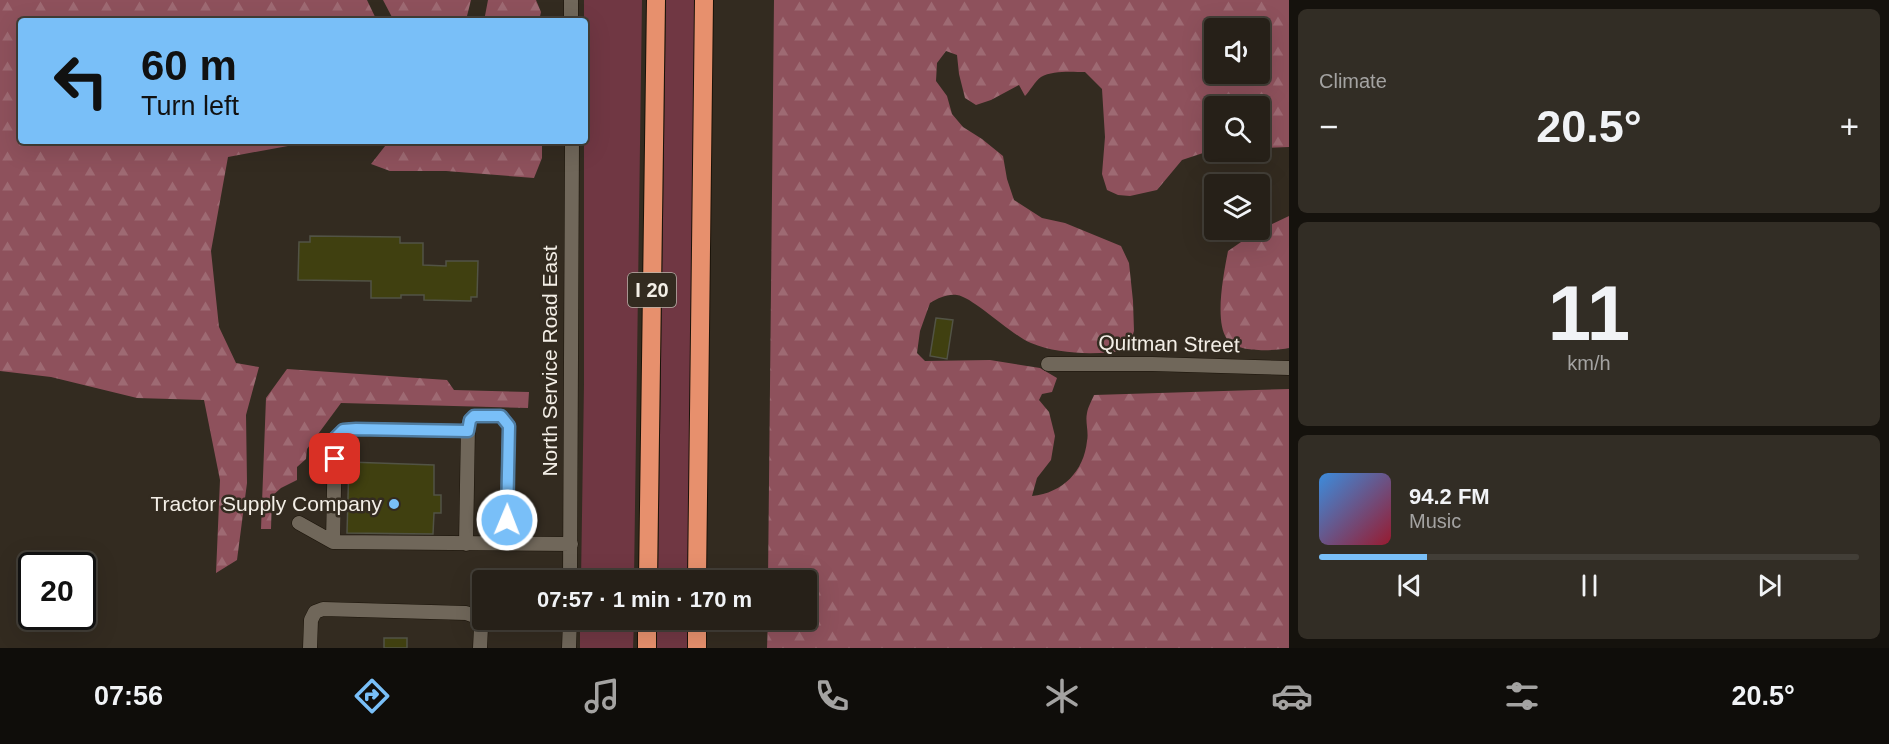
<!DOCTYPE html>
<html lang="en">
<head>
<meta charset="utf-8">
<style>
	body { margin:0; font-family:Arial,sans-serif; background:#322d25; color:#f1f3f6; height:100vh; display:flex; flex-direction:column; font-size:22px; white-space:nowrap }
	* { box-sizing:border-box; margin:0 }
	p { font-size:20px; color:#a4a3a2 }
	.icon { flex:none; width:33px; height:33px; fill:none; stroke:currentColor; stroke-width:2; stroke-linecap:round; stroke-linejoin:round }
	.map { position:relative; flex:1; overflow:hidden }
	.drawer { display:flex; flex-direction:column; gap:9px; padding:9px; background:#15120d; width:600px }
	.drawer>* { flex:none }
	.hud { position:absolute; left:18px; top:18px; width:570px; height:126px; border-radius:6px; box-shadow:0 6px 24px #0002,0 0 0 2px #423e37; background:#79bff8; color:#111; overflow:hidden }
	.fabs { position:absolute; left:1204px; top:18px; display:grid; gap:12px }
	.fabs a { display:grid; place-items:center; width:66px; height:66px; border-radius:6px; background:#262018; box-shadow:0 6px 24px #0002,0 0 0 2px #423e37; font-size:30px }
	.speed { position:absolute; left:18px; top:552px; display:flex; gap:12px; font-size:30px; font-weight:700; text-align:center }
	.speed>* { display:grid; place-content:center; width:78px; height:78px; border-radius:50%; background:#262018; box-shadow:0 6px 24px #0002,0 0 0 2px #423e37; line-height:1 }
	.speed .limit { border:3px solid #111; border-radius:9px; background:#fff; color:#111 }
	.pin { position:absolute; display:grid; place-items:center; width:51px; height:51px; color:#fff; margin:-26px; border-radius:12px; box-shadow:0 3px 9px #0006 }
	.me { position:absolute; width:66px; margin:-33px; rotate:1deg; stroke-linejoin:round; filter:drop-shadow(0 0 4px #0008) }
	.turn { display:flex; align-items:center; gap:21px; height:126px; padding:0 24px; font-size:27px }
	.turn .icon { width:78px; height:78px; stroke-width:2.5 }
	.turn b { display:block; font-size:42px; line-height:51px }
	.big { font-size:45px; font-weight:700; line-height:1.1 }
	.drawer .tile { flex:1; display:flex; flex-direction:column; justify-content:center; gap:9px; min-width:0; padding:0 21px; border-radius:9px; background:#322d25 }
	.drawer .dial { align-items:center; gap:0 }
	.dial b { font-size:78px; line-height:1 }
	.song { display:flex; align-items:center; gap:18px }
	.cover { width:72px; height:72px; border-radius:9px; background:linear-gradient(135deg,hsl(210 70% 55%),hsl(350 70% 35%)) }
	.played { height:6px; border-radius:3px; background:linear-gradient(90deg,#79bff8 20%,#423e37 20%) }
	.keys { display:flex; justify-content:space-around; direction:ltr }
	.heat { display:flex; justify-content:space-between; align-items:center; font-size:33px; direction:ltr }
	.trip { position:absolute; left:472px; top:570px; width:345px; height:60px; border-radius:6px; background:#262018; box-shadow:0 6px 24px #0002,0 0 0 2px #423e37; font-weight:700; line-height:60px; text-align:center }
	.menu { display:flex; height:96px; justify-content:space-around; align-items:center; background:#0f0d0a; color:#a4a3a2 }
	.menu .icon { width:42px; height:42px }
	.menu .selected { color:#79bff8 }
	.menu b { font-size:27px; color:#f1f3f6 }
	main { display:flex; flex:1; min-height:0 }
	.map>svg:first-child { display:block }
	.grass { fill:#703743 }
	.forest { fill:url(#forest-firs); fill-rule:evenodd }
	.building { fill:#404010; stroke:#525345; stroke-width:1.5 }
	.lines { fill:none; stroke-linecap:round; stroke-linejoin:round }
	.minor-casing { stroke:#1a1309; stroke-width:15 }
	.highway-casing { stroke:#1a1309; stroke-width:20 }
	.minor { stroke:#70675a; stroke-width:14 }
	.highway { stroke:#e7906d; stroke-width:18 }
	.route-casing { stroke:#4f7ca1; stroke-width:15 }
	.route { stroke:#79bff8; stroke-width:10 }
	.poi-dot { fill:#79bff8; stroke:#332b20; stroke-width:2 }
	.labels { text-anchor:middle; stroke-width:5; stroke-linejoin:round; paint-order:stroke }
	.shield { fill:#332b20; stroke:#b9b4ab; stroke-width:1.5 }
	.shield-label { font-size:20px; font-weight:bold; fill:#f3eee6 }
	.street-label { font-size:21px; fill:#f3eee6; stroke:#332b20 }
	.poi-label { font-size:21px; fill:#f3eee6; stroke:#332b20; text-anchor:end }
</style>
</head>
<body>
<main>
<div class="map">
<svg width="1289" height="648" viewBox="0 0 1289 648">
	<defs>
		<pattern id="forest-firs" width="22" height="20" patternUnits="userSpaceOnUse" patternTransform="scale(1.5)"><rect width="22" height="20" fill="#8e515c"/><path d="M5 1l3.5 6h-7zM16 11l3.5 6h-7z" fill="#9e6a73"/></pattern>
	</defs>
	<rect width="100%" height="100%" fill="#332b20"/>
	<!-- grass -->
	<path class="grass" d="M 584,0 L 642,0 L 634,580 L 581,580 L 584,384 Z
		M 666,0 L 698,0 L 691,580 L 658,580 Z
		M 580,620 L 634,620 L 633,648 L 580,648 Z
		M 657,620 L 690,620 L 690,648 L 657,648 Z"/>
	<!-- forest -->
	<path class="forest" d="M 0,0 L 367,0 L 377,21 L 21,21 L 21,141 L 315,141 L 228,157 L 211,251 L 219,327 L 236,363 L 259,367 L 246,415 L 247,483 L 237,560 L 216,573 L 220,480 L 204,400 L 137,398 L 51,377 L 0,371 Z
		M 383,0 L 471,0 L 467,16 L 463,21 L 394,21 Z
		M 488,0 L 536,0 L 541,12 L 539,21 L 484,21 Z
		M 774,0 L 1289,0 L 1289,147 L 1260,148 L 1260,106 L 1215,106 L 1215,149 L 1182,160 L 1157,190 L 1130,196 L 1118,195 L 1107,190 L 1102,174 L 1105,137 L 1102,89 L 1085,72 C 1073,72 1053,70 1041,77 C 1035,81 1030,91 1025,96 L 1019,85 L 991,100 L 976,105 L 965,98 L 959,74 L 957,55 L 946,51 L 937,63 L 936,81 L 947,96 L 952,114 L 963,127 L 982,139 L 1003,156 L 1007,179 L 1014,200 L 1042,218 L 1065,223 L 1121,246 L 1129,263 L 1133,301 L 1134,331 L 1128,350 C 1098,355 1060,355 1031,343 C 1011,335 973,297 957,295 C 946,294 939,298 930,303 L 920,331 L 917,353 L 925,361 L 990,360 L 1040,368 L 1057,378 L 1052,392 L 1042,394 L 1039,400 L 1049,412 L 1055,436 L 1051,460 L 1037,478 L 1032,496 C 1063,493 1084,471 1087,441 C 1089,432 1085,422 1087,413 C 1088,407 1092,400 1094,395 L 1289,389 L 1289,648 L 767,648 L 768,620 L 807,620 L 807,580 L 768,580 ZM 1260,28 L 1260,74 L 1215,74 L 1215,28 Z
		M 389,141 L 542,141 L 542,158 L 534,178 L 446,171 L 390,171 L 371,164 Z
		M 1289,216 L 1289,348 C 1274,351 1236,353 1227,339 C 1214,321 1224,272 1228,251 L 1257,231 Z
		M 287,369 L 447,380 L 454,390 L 529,392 L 528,408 L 341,403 L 307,449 L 306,459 L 297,467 L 297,480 L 281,488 L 272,496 L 271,529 L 261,529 L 266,398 Z"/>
	<!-- building -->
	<path class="building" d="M 310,236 L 400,237 L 400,243 L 423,243 L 423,265 L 446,266 L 446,261 L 478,261 L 477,297 L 471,297 L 471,301 L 424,300 L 424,295 L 401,295 L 401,298 L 371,298 L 371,281 L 298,280 L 299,242 L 310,242 Z
		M 936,318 L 953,320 L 947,359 L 930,356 Z
		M 349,462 L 434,465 L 434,495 L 441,495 L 441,513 L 434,513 L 433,534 L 347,533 Z
		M 384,638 L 407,638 L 407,648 L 384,648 Z"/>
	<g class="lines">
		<defs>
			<path id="minor" d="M 571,0 L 571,21
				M 1048,364 L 1152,364 L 1289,368
				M 299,523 L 333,542 L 571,544
				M 333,542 L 335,438 L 343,430 L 356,429 L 468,431
				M 466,544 L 468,426 L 470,420 L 474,416 L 501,416 L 509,426 L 506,543
				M 570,580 L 572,141
				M 310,648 L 311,620 L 315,612 L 323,609 L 466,613 L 477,617 L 481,627 L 480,648
				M 569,648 L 570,620"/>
			<path id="highway" d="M 648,580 L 656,0
				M 697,580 L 704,0
				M 647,648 L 647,620
				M 697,648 L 697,620"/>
		</defs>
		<!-- minor casing -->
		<use href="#minor" class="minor-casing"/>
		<!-- highway casing -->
		<use href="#highway" class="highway-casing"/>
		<!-- minor -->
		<use href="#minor" class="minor"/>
		<!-- highway -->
		<use href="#highway" class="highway"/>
	</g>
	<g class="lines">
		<defs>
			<path id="route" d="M 335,459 L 335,438 L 343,430 L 356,429 L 468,431 L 470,420 L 474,416 L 501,416 L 509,426 L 507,520"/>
		</defs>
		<!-- route casing -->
		<use href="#route" class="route-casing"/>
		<!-- route -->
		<use href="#route" class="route"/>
	</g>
	<!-- markers -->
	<circle class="poi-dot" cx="394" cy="504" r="6"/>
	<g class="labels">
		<!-- shield labels -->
		<rect class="shield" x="628" y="273" width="48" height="34" rx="4.5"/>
		<g class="shield-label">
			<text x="652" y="297">I 20</text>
		</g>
		<!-- street labels -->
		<g class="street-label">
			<text transform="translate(1169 344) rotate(1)" y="7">Quitman Street</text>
			<text transform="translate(550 361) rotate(-90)" y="7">North Service Road East</text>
		</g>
		<!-- poi labels -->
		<g class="poi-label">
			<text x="382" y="511">Tractor Supply Company</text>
		</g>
	</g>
</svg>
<div class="fabs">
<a><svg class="icon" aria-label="sound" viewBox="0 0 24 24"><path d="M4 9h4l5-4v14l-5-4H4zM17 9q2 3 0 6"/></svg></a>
<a><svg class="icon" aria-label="search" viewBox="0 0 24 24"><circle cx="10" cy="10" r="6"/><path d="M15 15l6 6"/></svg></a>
<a><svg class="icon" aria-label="layers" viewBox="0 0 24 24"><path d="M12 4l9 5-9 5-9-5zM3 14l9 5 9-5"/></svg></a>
</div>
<div class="speed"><div class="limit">20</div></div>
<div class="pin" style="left:335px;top:459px;background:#d93025"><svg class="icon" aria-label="arrive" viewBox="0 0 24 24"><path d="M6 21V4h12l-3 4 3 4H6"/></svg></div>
<svg class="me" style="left:507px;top:520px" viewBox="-20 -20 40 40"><circle r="17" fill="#79bff8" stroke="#fff" stroke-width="3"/><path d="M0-11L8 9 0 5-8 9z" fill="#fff"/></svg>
<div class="trip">07:57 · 1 min · 170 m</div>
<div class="hud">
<div class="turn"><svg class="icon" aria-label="left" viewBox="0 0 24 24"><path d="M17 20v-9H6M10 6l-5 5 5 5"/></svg><div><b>60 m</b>Turn left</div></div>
</div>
</div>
<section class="drawer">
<div class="tile"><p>Climate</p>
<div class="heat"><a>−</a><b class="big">20.5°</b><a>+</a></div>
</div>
<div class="tile dial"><b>11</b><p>km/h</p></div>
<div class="tile">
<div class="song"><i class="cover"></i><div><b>94.2 FM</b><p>Music</p></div></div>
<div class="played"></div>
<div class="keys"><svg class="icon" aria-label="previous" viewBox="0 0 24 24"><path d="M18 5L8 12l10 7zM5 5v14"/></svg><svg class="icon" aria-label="pause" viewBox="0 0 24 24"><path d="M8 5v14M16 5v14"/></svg><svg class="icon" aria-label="next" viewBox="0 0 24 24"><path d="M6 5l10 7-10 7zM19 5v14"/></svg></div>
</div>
</section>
</main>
<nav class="menu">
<b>07:56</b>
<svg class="icon selected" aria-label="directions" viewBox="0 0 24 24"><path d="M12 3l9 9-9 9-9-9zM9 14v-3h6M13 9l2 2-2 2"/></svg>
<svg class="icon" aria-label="music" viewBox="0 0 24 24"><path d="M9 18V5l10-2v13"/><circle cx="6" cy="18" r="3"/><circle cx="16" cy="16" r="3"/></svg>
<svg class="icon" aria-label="phone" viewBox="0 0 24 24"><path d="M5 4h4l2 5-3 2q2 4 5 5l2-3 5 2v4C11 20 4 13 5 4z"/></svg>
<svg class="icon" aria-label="climate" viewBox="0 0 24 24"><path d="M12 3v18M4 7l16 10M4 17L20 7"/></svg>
<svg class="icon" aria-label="car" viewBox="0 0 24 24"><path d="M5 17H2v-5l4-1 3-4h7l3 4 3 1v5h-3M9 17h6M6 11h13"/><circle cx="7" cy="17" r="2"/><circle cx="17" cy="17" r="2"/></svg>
<svg class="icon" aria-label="filters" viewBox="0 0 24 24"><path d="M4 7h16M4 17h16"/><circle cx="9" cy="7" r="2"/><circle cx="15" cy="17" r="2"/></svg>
<b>20.5°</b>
</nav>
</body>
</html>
